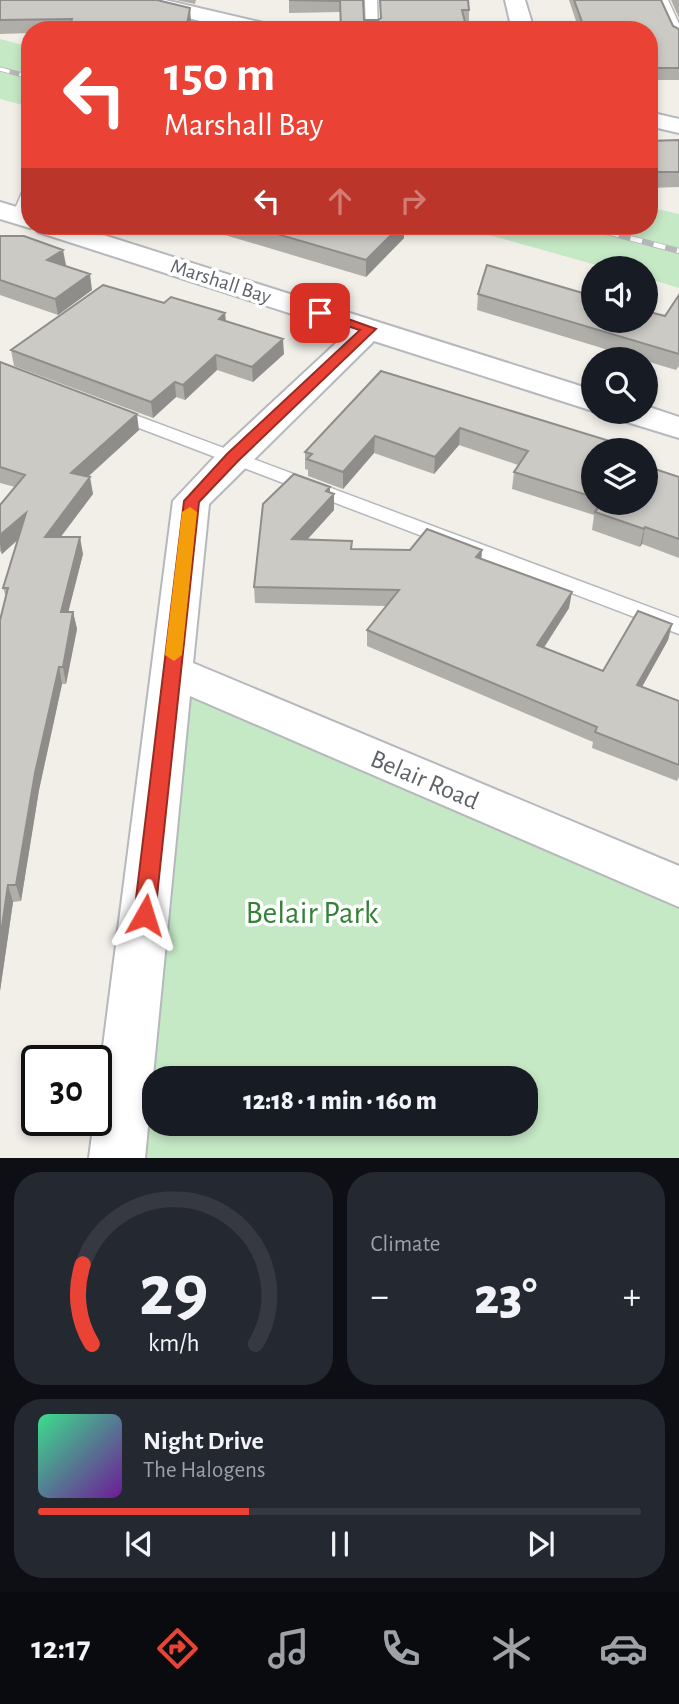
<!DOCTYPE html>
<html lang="en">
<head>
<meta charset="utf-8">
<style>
	body { margin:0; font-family:"Alegreya Sans",sans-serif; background:#242831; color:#f1f3f6; height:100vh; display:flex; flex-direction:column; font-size:26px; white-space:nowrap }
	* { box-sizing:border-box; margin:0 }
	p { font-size:23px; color:#9ea1a6 }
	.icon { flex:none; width:38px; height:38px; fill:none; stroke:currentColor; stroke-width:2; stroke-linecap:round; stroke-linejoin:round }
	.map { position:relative; height:1158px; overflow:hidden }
	.sheet { display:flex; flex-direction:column; gap:14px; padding:14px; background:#0d0f14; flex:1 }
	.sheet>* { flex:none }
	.hud { position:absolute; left:21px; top:21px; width:637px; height:214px; border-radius:28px; box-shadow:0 4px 10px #0003; background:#ea4335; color:#fff; overflow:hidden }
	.controls { position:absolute; left:581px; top:256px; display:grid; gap:14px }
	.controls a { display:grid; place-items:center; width:77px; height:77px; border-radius:50%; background:#171b24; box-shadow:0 4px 10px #0003; font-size:35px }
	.speed { position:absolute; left:21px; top:1045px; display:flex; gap:14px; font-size:35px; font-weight:700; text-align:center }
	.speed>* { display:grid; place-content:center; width:91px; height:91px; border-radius:50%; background:#171b24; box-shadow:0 4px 10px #0003; line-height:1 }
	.speed .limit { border:4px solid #111; border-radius:10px; background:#fff; color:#111 }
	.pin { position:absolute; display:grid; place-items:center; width:60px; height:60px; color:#fff; margin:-30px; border-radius:14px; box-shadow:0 4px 10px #0006 }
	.me { position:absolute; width:77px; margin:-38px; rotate:6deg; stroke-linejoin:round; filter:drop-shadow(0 0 5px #0008) }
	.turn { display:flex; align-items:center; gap:24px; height:147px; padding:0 28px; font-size:32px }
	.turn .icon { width:91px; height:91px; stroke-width:2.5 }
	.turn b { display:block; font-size:49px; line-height:60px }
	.lanes { display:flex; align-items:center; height:66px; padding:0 28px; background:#0003; justify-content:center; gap:35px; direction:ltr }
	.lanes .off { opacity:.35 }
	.big { font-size:52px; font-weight:800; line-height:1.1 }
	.sheet .tile { flex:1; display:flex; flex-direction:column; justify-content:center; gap:10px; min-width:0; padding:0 24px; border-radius:28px; background:#242831 }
	.sheet .dial { align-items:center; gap:0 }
	.dial svg { height:182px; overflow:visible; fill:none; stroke:#363941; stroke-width:7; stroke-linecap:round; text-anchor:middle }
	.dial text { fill:#f1f3f6; stroke:none }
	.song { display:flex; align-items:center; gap:21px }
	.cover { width:84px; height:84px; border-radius:10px; background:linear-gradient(135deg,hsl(150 70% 55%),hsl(280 70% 35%)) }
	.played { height:7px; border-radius:4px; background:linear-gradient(90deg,#ea4335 35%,#363941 35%) }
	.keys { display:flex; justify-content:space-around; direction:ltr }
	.heat { display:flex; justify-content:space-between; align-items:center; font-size:38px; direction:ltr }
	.sheet .tiles { flex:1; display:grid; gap:14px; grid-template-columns:1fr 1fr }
	.tile:last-child { grid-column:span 2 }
	.trip { position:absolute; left:142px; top:1066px; width:396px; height:70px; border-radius:28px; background:#171b24; box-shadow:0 4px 10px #0003; font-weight:800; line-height:70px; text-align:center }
	.menu { display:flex; height:112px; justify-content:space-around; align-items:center; background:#090b0e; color:#9ea1a6 }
	.menu .icon { width:49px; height:49px }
	.menu .selected { color:#ea4335 }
	.menu b { font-size:32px; color:#f1f3f6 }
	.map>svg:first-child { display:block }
	.green { fill:#c5e8c5; fill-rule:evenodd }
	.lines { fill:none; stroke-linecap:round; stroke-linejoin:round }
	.lane-casing { stroke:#b5b8bc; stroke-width:3 }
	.street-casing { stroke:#b5b8bc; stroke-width:4 }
	.lane { fill:#fff; fill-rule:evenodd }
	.street { fill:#fff; fill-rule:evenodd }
	.rail-far1-casing { stroke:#b6b7b8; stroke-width:5 }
	.rail-casing { stroke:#b6b7b8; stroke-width:6 }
	.rail-far1 { stroke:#fff; stroke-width:3.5; stroke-dasharray:10; stroke-linecap:butt }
	.rail { stroke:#fff; stroke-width:4.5; stroke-dasharray:12; stroke-linecap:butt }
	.wall { fill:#afaea9 }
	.shaded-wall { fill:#8f8d8a }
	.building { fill:#cccac5; stroke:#8f8d8a; stroke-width:2 }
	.route { fill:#ea4335; stroke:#982c22; stroke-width:2 }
	.slow { fill:#f59e0b }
	.labels { text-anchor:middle; stroke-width:7; stroke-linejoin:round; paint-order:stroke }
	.far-street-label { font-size:21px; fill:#5f6368; stroke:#fff }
	.street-label { font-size:26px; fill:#5f6368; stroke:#fff }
	.near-park-label { font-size:32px; fill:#348238; stroke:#fff }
</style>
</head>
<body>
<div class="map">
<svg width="679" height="1158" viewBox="0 0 679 1158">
	<rect width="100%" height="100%" fill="#f1efe8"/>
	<!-- green -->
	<path class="green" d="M 0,39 L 30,47 L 30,107 L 0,99 Z
		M 649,207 L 679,214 L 679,288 L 646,278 L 646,268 L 607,268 L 457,226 L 649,226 Z
		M 172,671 L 679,887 L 679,1158 L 117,1158 ZM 154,1078 L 525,1078 L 525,1124 L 154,1124 Z"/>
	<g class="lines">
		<defs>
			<path id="lane" d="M 365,0 L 377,0 L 378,30 L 366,30 Z
				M 656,0 L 668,0 L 679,24 L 679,41 L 673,37 Z
				M 30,186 C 30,198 33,216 19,220 L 14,219 L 12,216 L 23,190 Z
				M 111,406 L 679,618 L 679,634 L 105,415 L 102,411 L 105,407 Z"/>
			<path id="street" d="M 129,0 L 165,0 L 272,25 L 275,30 L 236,30 L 132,4 Z
				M 505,0 L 525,0 L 534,30 L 512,30 Z
				M 649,112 L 679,119 L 679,133 L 649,126 Z
				M 0,202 L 30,211 L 30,226 L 75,226 L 593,390 L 593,411 L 374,341 L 209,504 L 193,663 L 679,866 L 679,907 L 190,696 L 145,1158 L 89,1158 L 94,1120 L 96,1120 L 96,1101 L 173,501 L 221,450 L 348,332 L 38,232 L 35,227 L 30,228 L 0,219 Z
				M 646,406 L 679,417 L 679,438 L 614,418 L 609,411 L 646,411 Z"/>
		</defs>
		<!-- lane casing -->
		<use href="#lane" class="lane-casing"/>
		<!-- street casing -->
		<use href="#street" class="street-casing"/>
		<!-- lane -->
		<use href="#lane" class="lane"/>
		<!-- street -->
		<use href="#street" class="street"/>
		<defs>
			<path id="rail-far1" d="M 0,69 L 30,77"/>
			<path id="rail" d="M 584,226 L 679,251"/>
		</defs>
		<!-- rail-far1 casing -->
		<use href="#rail-far1" class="rail-far1-casing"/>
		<!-- rail casing -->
		<use href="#rail" class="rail-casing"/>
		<!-- rail-far1 -->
		<use href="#rail-far1" class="rail-far1"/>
		<!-- rail -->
		<use href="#rail" class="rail"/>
	</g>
	<!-- wall -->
	<path class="wall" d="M 0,0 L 191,22 L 189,30 L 30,30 L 30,33 L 0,34 Z
		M 176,0 L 196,0 L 195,4 Z
		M 289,0 L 363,0 L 364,20 L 378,20 L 380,18 L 380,0 L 468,0 L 469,10 L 469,22 L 341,30 L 340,12 L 289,13 Z
		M 569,0 L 661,0 L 673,26 L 679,29 L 679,80 L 649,80 L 649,30 L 579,30 Z
		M 671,0 L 679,0 L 679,18 Z
		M 679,140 L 679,187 L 649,188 L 649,141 Z
		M 195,226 L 404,226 L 404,238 L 366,277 Z
		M 0,236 L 66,265 L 65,266 L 92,290 L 58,315 L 0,295 Z
		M 478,294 L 665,316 L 679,295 L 679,366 L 676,370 L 646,361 L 646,359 L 638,359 L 477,310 Z
		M 164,303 L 225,313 L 226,321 L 284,354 L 253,382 L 217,370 L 185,400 L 176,397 L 153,418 L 14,366 L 11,350 Z
		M 0,362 L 139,430 L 88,477 L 93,494 L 61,537 L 83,554 L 68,612 L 73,612 L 77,629 L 66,684 L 62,684 L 39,790 L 21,901 L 13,902 L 0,991 L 6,597 L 3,588 L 18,540 L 2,554 L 0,551 L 0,505 L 15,487 L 0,483 Z
		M 381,371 L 613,442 L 611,450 L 593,450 L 593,502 L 646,502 L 679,477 L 679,558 L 642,544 L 640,547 L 592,530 L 594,515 L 512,489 L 514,472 L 518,465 L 459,445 L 434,474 L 374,453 L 343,489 L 308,476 L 308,470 L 305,469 L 305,452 Z
		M 330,487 L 330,492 L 334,510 L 307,540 L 352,541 L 352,549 L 481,559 L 569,608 L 544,648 L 603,671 L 672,624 L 668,640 L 642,687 L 679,701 L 679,777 L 677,781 L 592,748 L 593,742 L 367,646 L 367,630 L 386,606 L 255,603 L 254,587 Z"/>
	<!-- shaded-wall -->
	<path class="shaded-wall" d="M 190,8 L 191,22 L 189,30 L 186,30 Z
		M 400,226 L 404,226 L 404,238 L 366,277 L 366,260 Z
		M 63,250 L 66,265 L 50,275 L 47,260 Z
		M 90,274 L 92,290 L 58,315 L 55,299 Z
		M 225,313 L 226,328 L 219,319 Z
		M 283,339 L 284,354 L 253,382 L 252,367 Z
		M 216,355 L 217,370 L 185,400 L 183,385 Z
		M 175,382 L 176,397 L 153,418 L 151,402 Z
		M 137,414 L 139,430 L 74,489 L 71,473 Z
		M 460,428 L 459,445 L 434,474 L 435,457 Z
		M 375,436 L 374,453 L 343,489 L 343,472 Z
		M 90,477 L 93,494 L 48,553 L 45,537 Z
		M 330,487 L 330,499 L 334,494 L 334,510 L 293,555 L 292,539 Z
		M 26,513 L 29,529 L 2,554 L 0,544 L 0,535 Z
		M 645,527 L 642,544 L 640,547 L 644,529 Z
		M 80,537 L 83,554 L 64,629 L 61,612 Z
		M 482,550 L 481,565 L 476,557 Z
		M 572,592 L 569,608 L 535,661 L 537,645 Z
		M 73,612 L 77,629 L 66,684 L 63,667 Z
		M 672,624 L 668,640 L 634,701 L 637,685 Z
		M 59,667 L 62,684 L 39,790 L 21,901 L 16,885 L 35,773 Z
		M 8,885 L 13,902 L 0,991 L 0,940 Z"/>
	<!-- building -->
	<path class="building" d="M 0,0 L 157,0 L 190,8 L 186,30 L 97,30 L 100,22 L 71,22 L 72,19 L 0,20 Z
		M 289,0 L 363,0 L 364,20 L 378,20 L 381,18 L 380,0 L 468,0 L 469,10 L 462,10 L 467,30 L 341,30 L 340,1 Z
		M 574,0 L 661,0 L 673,26 L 679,29 L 679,68 L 649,68 L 649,30 L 585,30 Z
		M 679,140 L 679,172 L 649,172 L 649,141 Z
		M 250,226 L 400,226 L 366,260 Z
		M 0,236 L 24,236 L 63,250 L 47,260 L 90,274 L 55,299 L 0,280 Z
		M 487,265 L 593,296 L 593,320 L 646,320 L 646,311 L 665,316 L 679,295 L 679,354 L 478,294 Z
		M 103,285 L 164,303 L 171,297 L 225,313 L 219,319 L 283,339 L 252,367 L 216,355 L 183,385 L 175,382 L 151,402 L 11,350 Z
		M 0,362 L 137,414 L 71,473 L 90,477 L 45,537 L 80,537 L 61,612 L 73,612 L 63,667 L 59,667 L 35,773 L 16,885 L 8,885 L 0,940 L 0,620 L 8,588 L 3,588 L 26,513 L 0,535 L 0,505 L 25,475 L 0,467 Z
		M 381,371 L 613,442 L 608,450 L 593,450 L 593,497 L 514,472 L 528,451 L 460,428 L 435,457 L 375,436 L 343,472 L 307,459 L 312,454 L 305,452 Z
		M 646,466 L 679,477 L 679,539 L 645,527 L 644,529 L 595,512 L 602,502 L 646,502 Z
		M 294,474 L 330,487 L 326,491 L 334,494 L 292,539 L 352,541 L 351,549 L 410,550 L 427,529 L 482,550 L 476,557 L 572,592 L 537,645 L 603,671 L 638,611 L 672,624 L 637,685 L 679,701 L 679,765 L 595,732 L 597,727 L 367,630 L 399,590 L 254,587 L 263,504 Z"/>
	<!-- route -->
	<path class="route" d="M 320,309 L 376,329 L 238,461 L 199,502 L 155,915 L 152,921 L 145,923 L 137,921 L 134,915 L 184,501 L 227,454 L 360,330 L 315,316 L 315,310 Z"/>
	<!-- slow -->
	<path class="slow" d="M 190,507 L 197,512 L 182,655 L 174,661 L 165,655 L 182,512 Z"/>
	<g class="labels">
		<!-- far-street labels -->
		<g class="far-street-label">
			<text transform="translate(221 281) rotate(18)" y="7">Marshall Bay</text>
		</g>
		<!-- street labels -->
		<g class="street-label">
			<text transform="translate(425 779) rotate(23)" y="9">Belair Road</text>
		</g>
		<!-- near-park labels -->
		<g class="near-park-label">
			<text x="312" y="923">Belair Park</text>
		</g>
	</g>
</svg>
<div class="controls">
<a><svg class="icon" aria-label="sound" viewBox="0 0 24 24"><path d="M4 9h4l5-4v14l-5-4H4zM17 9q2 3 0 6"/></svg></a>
<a><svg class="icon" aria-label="search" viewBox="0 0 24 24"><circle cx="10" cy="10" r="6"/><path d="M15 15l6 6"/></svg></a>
<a><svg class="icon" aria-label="layers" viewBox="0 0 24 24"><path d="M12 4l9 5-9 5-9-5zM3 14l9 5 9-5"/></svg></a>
</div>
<div class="speed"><div class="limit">30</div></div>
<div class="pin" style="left:320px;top:313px;background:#d93025"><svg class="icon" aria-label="arrive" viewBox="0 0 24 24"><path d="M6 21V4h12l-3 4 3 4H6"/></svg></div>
<svg class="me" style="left:145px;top:915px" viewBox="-20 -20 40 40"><path d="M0-17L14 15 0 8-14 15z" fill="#ea4335" stroke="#fff" stroke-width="4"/></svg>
<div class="trip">12:18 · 1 min · 160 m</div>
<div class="hud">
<div class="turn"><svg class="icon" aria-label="left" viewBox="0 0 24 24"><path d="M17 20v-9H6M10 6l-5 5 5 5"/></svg><div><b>150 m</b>Marshall Bay</div></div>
<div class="lanes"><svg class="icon" aria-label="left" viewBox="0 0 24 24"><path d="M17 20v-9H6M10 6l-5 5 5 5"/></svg><svg class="icon off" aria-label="ahead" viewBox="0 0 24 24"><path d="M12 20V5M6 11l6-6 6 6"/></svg><svg class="icon off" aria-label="right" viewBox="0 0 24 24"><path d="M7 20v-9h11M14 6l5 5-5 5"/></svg></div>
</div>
</div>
<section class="sheet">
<div class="tiles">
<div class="tile dial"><svg viewBox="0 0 100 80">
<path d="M14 69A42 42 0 1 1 86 69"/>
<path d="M14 69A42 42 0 0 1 10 34" stroke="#ea4335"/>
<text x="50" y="56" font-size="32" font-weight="700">29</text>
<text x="50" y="72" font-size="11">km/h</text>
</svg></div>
<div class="tile"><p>Climate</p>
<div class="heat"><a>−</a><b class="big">23°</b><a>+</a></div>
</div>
<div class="tile">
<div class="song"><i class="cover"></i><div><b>Night Drive</b><p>The Halogens</p></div></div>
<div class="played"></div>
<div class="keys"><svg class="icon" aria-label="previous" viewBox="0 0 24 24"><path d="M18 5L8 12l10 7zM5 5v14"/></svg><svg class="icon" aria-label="pause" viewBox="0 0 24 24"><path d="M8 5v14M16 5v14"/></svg><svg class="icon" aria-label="next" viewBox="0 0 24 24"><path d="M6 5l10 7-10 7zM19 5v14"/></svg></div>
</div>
</div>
</section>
<nav class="menu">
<b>12:17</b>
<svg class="icon selected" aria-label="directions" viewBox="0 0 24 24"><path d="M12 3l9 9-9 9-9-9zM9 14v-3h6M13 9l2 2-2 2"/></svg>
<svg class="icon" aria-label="music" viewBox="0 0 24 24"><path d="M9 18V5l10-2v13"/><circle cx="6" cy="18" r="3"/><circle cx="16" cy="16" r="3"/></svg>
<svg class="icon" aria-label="phone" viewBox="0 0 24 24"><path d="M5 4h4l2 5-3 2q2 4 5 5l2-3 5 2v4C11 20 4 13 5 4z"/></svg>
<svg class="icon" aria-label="climate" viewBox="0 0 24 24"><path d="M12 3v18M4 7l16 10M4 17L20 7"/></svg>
<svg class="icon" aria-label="car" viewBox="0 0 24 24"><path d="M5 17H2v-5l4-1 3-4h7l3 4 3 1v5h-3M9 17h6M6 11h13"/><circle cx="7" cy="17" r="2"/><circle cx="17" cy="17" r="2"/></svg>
</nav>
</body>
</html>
